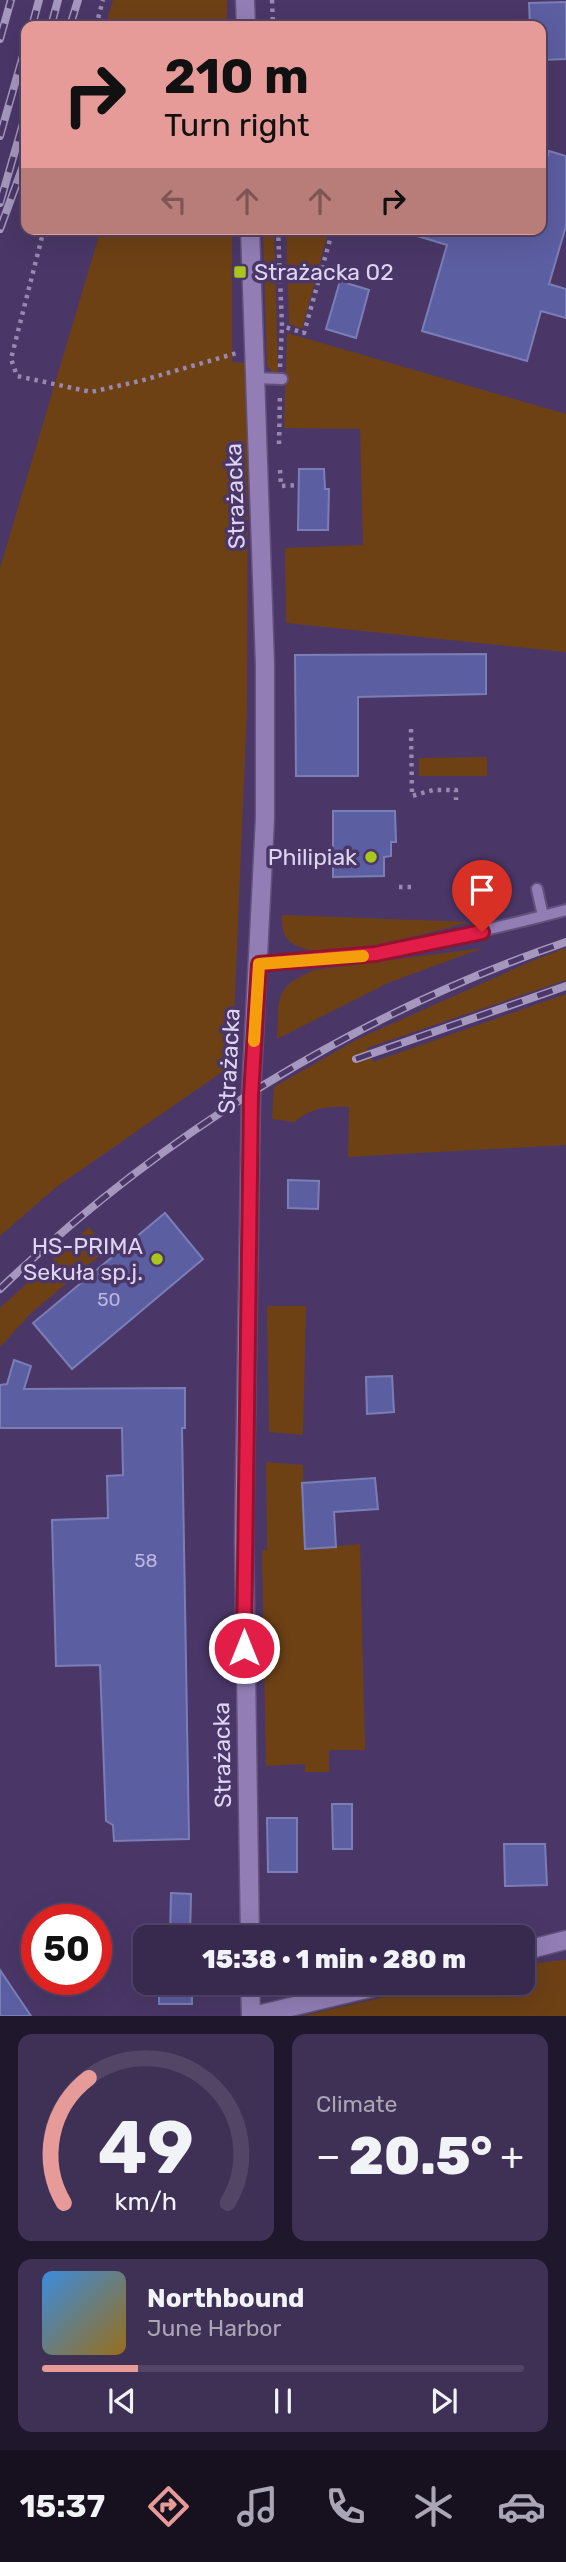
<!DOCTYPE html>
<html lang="en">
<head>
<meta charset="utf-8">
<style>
	body { margin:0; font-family:Rubik,sans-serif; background:#3f3155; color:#f1f3f6; height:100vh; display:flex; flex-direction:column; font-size:26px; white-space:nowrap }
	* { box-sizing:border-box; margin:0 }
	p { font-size:23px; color:#aba6b6 }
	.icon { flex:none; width:38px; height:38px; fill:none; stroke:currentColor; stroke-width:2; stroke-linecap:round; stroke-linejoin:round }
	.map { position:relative; height:2016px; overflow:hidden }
	.sheet { display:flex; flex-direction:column; gap:18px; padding:18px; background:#1f172b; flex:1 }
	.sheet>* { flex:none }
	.banner { position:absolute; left:21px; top:21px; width:525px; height:214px; border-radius:14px; box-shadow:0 7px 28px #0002,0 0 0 2px #524566; background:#e69b98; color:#111; overflow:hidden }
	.speed { position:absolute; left:21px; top:1904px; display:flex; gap:14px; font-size:35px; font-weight:700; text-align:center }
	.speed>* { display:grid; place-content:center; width:91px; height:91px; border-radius:50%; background:#38294e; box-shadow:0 7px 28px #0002,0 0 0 2px #524566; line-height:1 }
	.speed .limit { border:10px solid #d22; background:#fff; color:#111 }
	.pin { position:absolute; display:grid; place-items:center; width:60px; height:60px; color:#fff; margin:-72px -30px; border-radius:50% 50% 50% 0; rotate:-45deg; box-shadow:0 0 7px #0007 }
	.pin .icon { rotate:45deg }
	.me { position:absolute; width:77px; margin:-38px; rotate:0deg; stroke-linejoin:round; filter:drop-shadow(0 0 5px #0008) }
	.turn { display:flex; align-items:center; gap:24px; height:147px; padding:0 28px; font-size:32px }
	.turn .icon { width:91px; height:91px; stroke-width:2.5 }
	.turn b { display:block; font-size:49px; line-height:60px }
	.lanes { display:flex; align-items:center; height:66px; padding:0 28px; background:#0003; justify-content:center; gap:35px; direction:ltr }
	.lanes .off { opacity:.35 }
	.big { font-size:52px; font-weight:800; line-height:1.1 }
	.sheet .widget { flex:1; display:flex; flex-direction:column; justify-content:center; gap:10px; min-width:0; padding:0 24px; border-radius:14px; background:#3f3155 }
	.sheet .dial { align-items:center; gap:0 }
	.dial svg { height:182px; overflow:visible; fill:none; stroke:#524566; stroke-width:7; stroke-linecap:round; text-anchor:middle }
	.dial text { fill:#f1f3f6; stroke:none }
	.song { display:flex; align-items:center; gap:21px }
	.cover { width:84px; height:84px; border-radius:10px; background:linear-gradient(135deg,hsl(210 70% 55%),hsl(40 70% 35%)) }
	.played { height:7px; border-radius:4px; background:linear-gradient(90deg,#e69b98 20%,#524566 20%) }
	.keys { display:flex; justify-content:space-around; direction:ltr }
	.heat { display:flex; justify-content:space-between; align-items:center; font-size:38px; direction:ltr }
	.sheet .tiles { flex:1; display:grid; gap:18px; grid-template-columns:1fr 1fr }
	.widget:last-child { grid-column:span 2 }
	.trip { position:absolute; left:133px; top:1925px; width:402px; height:70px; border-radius:14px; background:#38294e; box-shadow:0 7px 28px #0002,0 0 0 2px #524566; font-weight:800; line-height:70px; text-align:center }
	.tab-bar { display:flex; height:112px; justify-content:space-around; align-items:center; background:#16101f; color:#aba6b6 }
	.tab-bar .icon { width:49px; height:49px }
	.tab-bar .active { color:#e69b98 }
	.tab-bar b { font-size:32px; color:#f1f3f6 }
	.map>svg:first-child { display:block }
	.green { fill:#6e4115 }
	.building { fill:#5c5ea2; stroke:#7b7eb6; stroke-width:2 }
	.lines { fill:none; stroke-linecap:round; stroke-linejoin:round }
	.service-casing { stroke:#62517a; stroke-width:14 }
	.minor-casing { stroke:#62517a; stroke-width:21 }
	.secondary-casing { stroke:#62517a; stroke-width:21 }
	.path { stroke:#9889b0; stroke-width:4.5; stroke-dasharray:3.5 5; stroke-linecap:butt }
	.service { stroke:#927eb5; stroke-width:10 }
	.minor { stroke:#927eb5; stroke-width:18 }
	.secondary { stroke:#927eb5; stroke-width:18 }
	.rail-casing { stroke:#a597bd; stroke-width:8 }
	.rail { stroke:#4a3768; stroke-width:5; stroke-dasharray:16; stroke-linecap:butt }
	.route-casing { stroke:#92132f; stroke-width:18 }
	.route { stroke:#e11d48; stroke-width:12 }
	.slow { stroke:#f59e0b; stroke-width:12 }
	.poi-dot { fill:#a8c71d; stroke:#4a3768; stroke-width:2.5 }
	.labels { text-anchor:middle; stroke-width:7; stroke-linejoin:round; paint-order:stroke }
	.number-label { font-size:19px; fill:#beb7df }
	.poi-label { font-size:23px; fill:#dfd5f3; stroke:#4a3768; text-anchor:end }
	.street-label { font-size:23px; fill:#dfd5f3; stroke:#4a3768 }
</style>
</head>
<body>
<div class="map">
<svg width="566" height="2016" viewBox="0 0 566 2016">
	<rect width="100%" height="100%" fill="#4a3768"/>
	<!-- green -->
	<path class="green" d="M 113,0 L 227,0 L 227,26 L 105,26 Z
		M 101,229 L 232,229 L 232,362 L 244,363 L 248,394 L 247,707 L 232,1065 L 55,1188 L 0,1236 L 0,568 Z
		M 263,229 L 274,229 L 278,372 L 273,372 L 267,366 Z
		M 286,229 L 329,229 L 302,329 L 289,324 Z
		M 287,333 L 566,414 L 566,652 L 286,623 L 285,548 L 363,545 L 360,429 L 284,428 Z
		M 487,757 L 487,776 L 419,776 L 419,758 Z
		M 282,915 L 469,922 C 436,931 326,962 297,946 C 283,939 282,930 282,915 Z
		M 483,948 L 388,983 L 277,1039 C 279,999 273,987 315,970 Z
		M 566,948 L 566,980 L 367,1048 L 373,1062 L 566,994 L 566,1145 L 348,1157 L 349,1107 C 328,1106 311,1107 295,1122 L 272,1119 L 274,1087 L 358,1039 L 539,958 Z
		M 89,1227 L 106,1250 L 30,1314 L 0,1347 L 0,1308 Z
		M 267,1306 L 306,1306 L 303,1435 L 269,1432 Z
		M 266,1462 L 303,1465 L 305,1549 L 360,1544 L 365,1750 L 329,1750 L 329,1772 L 305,1772 L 305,1764 L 266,1766 L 262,1550 L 267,1550 Z
		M 566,1960 L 566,2016 L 302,2016 L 445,1983 L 523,1983 L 523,1964 Z"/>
	<!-- building -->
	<path class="building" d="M 566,2 L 566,59 L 541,60 L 541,26 L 530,26 L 529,3 Z
		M 549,151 L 566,156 L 566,226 L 549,284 L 566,289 L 566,318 L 541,311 L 527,361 L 422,331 L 447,245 L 411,234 L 412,229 L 541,229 L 541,179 Z
		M 340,281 L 369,290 L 356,338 L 326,329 Z
		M 299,469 L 324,469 L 325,489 L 329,489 L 328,530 L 298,530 Z
		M 486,654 L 486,694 L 358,697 L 358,776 L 296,776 L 295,655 Z
		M 333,811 L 395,811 L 396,842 L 391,842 L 391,856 L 384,857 L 384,876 L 333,877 Z
		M 288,1180 L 319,1181 L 318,1209 L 288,1208 Z
		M 165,1213 L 203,1259 L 72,1369 L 33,1323 Z
		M 14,1360 L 31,1366 L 24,1389 L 185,1388 L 185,1428 L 182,1428 L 189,1839 L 114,1841 L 113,1825 L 106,1821 L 100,1665 L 56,1666 L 52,1520 L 108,1518 L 107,1476 L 123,1475 L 122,1428 L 0,1428 L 0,1385 L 7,1384 Z
		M 392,1376 L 394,1412 L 367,1414 L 366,1377 Z
		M 375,1478 L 378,1509 L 334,1512 L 336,1547 L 305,1549 L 302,1483 Z
		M 332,1804 L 352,1804 L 352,1849 L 333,1849 Z
		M 267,1818 L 297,1818 L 297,1872 L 268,1872 Z
		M 504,1844 L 545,1844 L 547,1885 L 505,1886 Z
		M 171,1893 L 191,1894 L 190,1937 L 170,1937 Z
		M 0,1970 L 31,2016 L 0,2016 Z
		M 159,1983 L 192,1983 L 192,2004 L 159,2004 Z"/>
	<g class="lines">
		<defs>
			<path id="service" d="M 256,378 L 282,379
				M 537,889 L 543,916
				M 259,964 C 367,959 462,937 566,910"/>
			<path id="minor" d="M 523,1951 L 566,1940
				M 253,2016 L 391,1983"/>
			<path id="secondary" d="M 245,0 L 246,26
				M 250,1937 L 244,1540 L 251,1095 L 265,818 L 265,665 L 250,229
				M 250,1983 L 251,2016"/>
		</defs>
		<!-- service casing -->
		<use href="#service" class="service-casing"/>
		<!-- minor casing -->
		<use href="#minor" class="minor-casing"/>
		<!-- secondary casing -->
		<use href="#secondary" class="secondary-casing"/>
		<!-- path -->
		<path class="path" d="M 272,0 L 273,26
			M 96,26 L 103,0
			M 44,229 L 11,359 L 17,376 L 91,392 L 140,381 L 237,353
			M 278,229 L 282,326 L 304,333 L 333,229
			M 280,367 L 282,326
			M 279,444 L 280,393
			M 280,470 L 281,486 L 299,485
			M 411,729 L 412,796 L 433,790 L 456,790 L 456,800
			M 399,887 L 416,887"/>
		<!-- service -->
		<use href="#service" class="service"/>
		<!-- minor -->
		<use href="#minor" class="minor"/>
		<!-- secondary -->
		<use href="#secondary" class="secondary"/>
		<defs>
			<path id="rail" d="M 32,26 L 39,0
				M 51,26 L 58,0
				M 70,26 L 78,0
				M 0,39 L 11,0
				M 0,136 L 26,45
				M 0,203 L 26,113
				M 0,229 L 26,158
				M 356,1059 L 566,986
				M 0,1289 C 159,1136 357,1013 566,942"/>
		</defs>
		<!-- rail casing -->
		<use href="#rail" class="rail-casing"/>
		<!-- rail -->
		<use href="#rail" class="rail"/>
	</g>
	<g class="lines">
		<defs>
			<path id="route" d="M 244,1648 L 251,1095 L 259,964 L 375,954 L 482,932"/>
		</defs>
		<!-- route casing -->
		<use href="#route" class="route-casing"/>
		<!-- route -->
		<use href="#route" class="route"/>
		<!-- slow -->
		<path class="slow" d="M 254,1041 L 259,964 L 363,956"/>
	</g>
	<!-- markers -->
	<g class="poi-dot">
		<rect x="233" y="265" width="14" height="14" rx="3.5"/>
		<circle cx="371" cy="857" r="7"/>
		<circle cx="157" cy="1259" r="7"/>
	</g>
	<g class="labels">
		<!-- number labels -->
		<g class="number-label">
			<text x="109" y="1306">50</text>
			<text x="146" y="1567">58</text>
		</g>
		<!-- poi labels -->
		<g class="poi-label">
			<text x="254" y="280" text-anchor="start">Strażacka 02</text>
			<text x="357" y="865">Philipiak</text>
			<text x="143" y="1254">HS-PRIMA<tspan x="143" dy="26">Sekuła sp.j.</tspan></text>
		</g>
		<!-- street labels -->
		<g class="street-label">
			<text transform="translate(235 496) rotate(-92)" y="8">Strażacka</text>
			<text transform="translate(229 1061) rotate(-87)" y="8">Strażacka</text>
			<text transform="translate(222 1755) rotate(-91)" y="8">Strażacka</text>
		</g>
	</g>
</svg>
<div class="speed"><div class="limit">50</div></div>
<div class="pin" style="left:482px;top:932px;background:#d93025"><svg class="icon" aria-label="arrive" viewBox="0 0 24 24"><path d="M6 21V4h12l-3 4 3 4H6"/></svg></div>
<svg class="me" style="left:244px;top:1648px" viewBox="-20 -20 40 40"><circle r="17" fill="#e11d48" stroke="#fff" stroke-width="3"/><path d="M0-11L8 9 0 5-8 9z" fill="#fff"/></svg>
<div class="trip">15:38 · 1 min · 280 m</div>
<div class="banner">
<div class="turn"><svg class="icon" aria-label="right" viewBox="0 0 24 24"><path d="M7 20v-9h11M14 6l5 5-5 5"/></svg><div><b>210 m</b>Turn right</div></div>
<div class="lanes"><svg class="icon off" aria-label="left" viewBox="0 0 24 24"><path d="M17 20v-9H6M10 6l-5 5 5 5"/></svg><svg class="icon off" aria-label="ahead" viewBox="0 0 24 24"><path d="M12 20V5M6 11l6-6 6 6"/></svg><svg class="icon off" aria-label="ahead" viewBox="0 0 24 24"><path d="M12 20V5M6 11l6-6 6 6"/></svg><svg class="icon" aria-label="right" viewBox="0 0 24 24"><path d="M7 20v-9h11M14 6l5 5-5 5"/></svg></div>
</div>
</div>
<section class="sheet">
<div class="tiles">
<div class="widget dial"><svg viewBox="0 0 100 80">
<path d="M14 69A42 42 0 1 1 86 69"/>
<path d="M14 69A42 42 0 0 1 25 14" stroke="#e69b98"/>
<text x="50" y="56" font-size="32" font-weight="700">49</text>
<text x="50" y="72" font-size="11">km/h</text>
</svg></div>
<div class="widget"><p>Climate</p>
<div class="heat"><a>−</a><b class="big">20.5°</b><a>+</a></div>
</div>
<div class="widget">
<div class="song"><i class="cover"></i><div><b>Northbound</b><p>June Harbor</p></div></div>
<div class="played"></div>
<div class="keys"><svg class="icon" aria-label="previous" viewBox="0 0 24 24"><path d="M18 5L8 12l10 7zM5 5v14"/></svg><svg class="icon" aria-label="pause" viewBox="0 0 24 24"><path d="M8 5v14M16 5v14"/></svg><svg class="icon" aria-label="next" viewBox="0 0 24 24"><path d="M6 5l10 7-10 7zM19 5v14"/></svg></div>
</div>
</div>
</section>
<nav class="tab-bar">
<b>15:37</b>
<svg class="icon active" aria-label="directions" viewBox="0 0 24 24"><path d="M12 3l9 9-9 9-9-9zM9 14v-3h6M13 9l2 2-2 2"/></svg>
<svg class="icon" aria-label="music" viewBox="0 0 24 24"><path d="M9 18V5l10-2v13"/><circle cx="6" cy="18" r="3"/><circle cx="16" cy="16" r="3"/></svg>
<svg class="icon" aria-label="phone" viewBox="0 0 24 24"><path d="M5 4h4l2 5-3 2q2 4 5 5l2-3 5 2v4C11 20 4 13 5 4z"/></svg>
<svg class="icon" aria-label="climate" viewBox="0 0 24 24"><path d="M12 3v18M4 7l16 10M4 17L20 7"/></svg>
<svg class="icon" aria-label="car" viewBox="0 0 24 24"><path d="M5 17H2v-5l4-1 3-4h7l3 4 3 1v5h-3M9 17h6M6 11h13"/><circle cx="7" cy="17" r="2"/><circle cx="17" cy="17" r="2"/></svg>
</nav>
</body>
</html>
